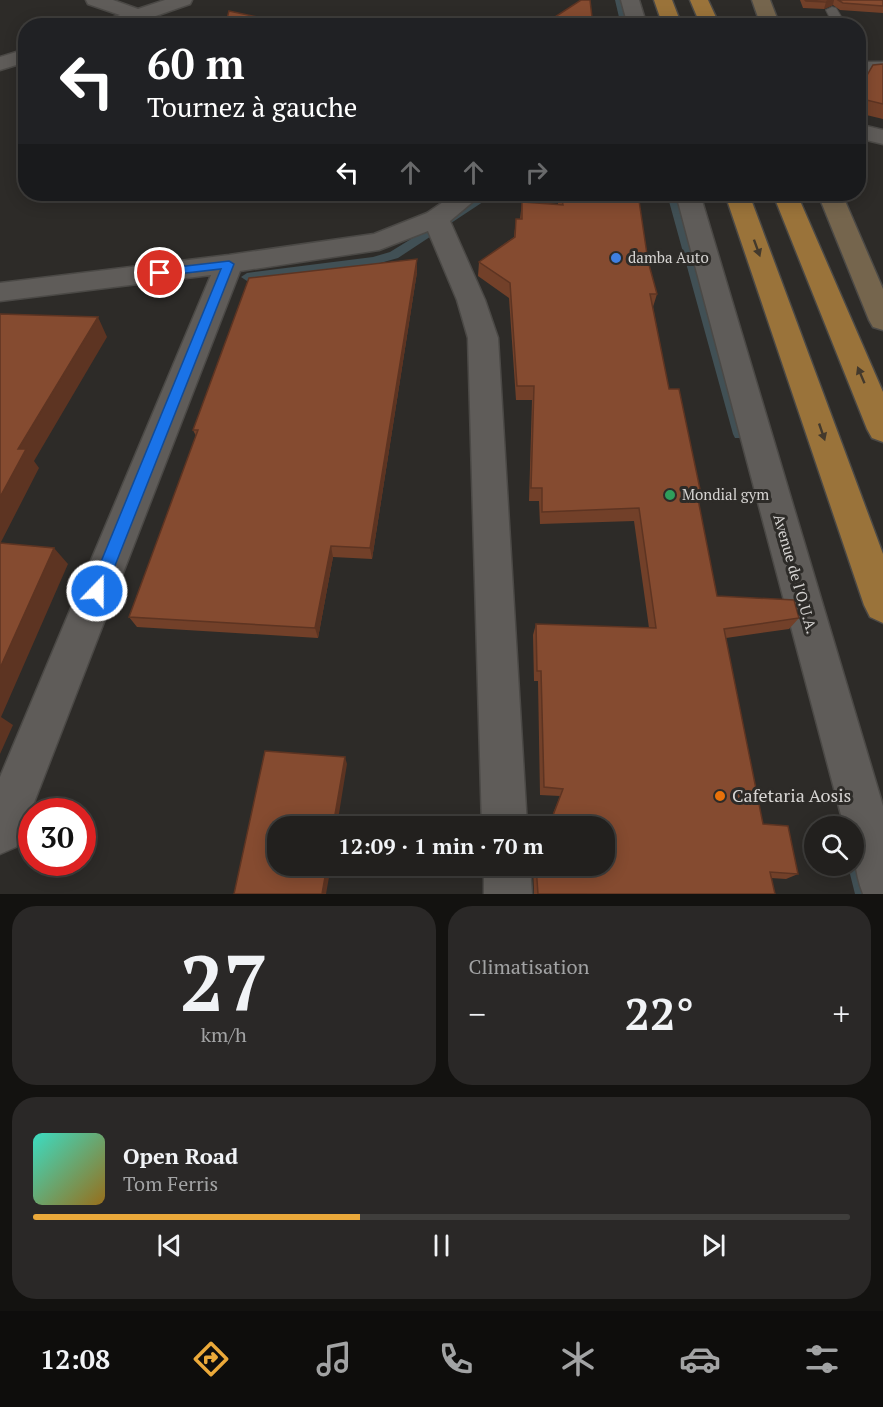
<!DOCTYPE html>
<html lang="fr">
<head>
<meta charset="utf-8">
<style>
	body { margin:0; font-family:"PT Serif",serif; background:#2a2827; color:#f1f3f6; height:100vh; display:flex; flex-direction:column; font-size:22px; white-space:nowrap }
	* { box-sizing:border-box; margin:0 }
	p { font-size:20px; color:#a2a3a4 }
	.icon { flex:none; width:33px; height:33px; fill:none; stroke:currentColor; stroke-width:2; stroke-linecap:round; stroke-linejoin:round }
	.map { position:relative; height:894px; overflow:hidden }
	.details { display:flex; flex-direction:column; gap:12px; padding:12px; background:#131210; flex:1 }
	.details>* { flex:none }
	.top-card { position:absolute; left:18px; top:18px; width:848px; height:183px; border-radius:24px; box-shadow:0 3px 15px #0003,0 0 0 2px #3f3e3c; background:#202124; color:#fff; overflow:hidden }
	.controls { position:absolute; left:804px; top:816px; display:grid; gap:12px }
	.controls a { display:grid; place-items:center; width:60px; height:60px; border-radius:50%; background:#22201e; box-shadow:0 3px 15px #0003,0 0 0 2px #3f3e3c; font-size:30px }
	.speed { position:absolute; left:18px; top:798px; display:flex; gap:12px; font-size:30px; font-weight:700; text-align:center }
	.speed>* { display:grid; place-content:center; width:78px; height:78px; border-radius:50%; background:#22201e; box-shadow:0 3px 15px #0003,0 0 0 2px #3f3e3c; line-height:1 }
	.speed .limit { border:9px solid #d22; background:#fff; color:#111 }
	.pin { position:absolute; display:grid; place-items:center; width:51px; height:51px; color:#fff; margin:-26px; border:3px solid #fff; border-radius:50%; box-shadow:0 2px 6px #0007 }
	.me { position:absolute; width:66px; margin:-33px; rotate:22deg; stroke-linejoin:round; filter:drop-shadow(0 0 4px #0008) }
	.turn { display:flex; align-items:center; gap:21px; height:126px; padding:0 30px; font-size:27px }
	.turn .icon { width:78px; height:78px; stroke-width:2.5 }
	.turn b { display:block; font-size:42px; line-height:51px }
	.lanes { display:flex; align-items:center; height:57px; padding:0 30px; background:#0003; justify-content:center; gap:30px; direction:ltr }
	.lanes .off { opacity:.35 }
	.big { font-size:45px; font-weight:700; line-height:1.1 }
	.details .card { flex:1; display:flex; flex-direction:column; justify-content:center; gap:9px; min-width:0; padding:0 21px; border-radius:24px; background:#2a2827 }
	.details .dial { align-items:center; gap:0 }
	.dial b { font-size:78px; line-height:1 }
	.song { display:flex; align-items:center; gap:18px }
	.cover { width:72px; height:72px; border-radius:9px; background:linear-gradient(135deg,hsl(170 70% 55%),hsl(40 70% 35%)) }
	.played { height:6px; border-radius:3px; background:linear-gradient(90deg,#eba93a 40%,#3f3e3c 40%) }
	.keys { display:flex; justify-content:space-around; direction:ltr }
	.heat { display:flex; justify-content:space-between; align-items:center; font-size:33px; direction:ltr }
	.details .tiles { flex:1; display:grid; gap:12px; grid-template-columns:1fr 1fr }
	.card:last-child { grid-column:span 2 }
	.trip { position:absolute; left:267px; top:816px; width:348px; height:60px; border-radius:24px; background:#22201e; box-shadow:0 3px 15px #0003,0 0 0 2px #3f3e3c; font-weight:700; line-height:60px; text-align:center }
	.dock { display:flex; height:96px; justify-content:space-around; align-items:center; background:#0e0d0c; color:#a2a3a4 }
	.dock .icon { width:42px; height:42px }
	.dock .selected { color:#eba93a }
	.dock b { font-size:27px; color:#f1f3f6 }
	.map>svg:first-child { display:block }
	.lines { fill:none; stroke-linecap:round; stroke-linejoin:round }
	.stream { fill:#415055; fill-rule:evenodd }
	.service-casing { stroke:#4b4946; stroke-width:2 }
	.minor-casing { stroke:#4b4946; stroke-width:3 }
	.secondary-casing { stroke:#4b4946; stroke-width:3 }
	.trunk-casing { stroke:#4b4946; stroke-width:3 }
	.service { fill:#5f5c59; fill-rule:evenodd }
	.minor { fill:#5f5c59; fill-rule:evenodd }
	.secondary { fill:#75654d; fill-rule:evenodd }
	.trunk { fill:#9a733a; fill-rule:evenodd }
	.wall { fill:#724029 }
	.shaded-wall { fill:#5d3422 }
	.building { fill:#854b30; stroke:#5d3422; stroke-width:1.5 }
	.oneway { fill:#43392c }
	.route { fill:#1a73e8; stroke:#114b97; stroke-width:1.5 }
	.shop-dot { fill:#3f7fe0; stroke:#2d2b28; stroke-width:2 }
	.leisure-dot { fill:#2e9e5b; stroke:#2d2b28; stroke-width:2 }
	.food-dot { fill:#e8710a; stroke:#2d2b28; stroke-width:2 }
	.labels { text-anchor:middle; stroke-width:6; stroke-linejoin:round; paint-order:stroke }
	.poi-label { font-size:15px; fill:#d6d4d2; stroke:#2d2b28; text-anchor:start }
	.street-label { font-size:15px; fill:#d6d4d2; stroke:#2d2b28 }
	.near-poi-label { font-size:18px; fill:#d6d4d2; stroke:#2d2b28; text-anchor:start }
</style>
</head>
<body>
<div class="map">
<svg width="883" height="894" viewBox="0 0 883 894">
	<rect width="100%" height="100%" fill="#2d2b28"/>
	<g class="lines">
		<!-- stream -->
		<path class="stream" d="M 615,0 L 623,0 L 629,26 L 621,26 Z
			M 484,194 L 495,194 L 398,258 L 373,265 L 247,281 L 241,277 L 247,273 L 373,257 L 390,252 Z
			M 667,194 L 677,194 L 747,434 L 745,438 L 735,438 L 733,434 Z
			M 854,840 L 861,842 L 863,849 L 875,894 L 855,894 L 848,866 L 854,866 Z"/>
		<defs>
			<path id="service" d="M 832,7 L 836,8 L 843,20 L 841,22 L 827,26 L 804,26 L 830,18 L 826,10 Z"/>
			<path id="minor" d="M 86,0 L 113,0 L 138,9 L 165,0 L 192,0 L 190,4 L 127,26 L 98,26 L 100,22 L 120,15 L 88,4 Z
				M 621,0 L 639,0 L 647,26 L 628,26 Z
				M 26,49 L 26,62 L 0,70 L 0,57 Z
				M 858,62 L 883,62 L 883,74 L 858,74 Z
				M 858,124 L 883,130 L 883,144 L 858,138 Z
				M 455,194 L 482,194 L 450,221 L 485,300 L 498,338 L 527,826 L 482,826 L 468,338 L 457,300 L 428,231 L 379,250 L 240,271 L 23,831 L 16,847 L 0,854 L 0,777 L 211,275 L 0,301 L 0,283 L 229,255 L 374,234 L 427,213 Z
				M 676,194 L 700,194 L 883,806 L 883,894 L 863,894 C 854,871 854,851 854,826 L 844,826 Z
				M 484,866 L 530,866 L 532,894 L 484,894 Z"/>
			<path id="secondary" d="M 752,0 L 770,0 L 780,26 L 761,26 Z
				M 818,194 L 842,194 L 883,289 L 883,330 L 873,327 L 869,320 Z"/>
			<path id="trunk" d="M 654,0 L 672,0 L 682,26 L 663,26 Z
				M 690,0 L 708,0 L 720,26 L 701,26 Z
				M 725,194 L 749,194 L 883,554 L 883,623 L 870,617 L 864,605 Z
				M 773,194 L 797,194 L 883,392 L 883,442 L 872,438 L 867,429 Z"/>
		</defs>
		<!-- service casing -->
		<use href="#service" class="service-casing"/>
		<!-- minor casing -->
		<use href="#minor" class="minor-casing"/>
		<!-- secondary casing -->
		<use href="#secondary" class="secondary-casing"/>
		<!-- trunk casing -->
		<use href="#trunk" class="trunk-casing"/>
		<!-- service -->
		<use href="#service" class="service"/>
		<!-- minor -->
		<use href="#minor" class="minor"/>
		<!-- secondary -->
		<use href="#secondary" class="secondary"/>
		<!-- trunk -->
		<use href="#trunk" class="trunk"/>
	</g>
	<!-- wall -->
	<path class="wall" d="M 800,0 L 883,0 L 883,13 L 840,10 L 833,5 L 824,9 L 803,8 Z
		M 883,64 L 883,119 L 858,113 L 858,91 Z
		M 557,194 L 638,194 L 648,261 L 657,294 L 653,307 L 669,389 L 701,494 L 698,500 L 717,596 L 799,618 L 789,629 L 726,638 L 763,824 L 798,874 L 786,879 L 771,878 L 775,894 L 534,894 L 533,868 L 534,866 L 604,866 L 604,826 L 548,826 L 560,796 L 540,795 L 538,681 L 534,681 L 533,635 L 536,624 L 649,628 L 634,521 L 540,524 L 539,501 L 529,501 L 532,400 L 516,400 L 509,298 L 478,276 L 479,262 L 514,237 L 516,219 L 520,219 L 522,202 L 558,204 Z
		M 417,272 L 372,559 L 333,557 L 318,638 L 137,627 L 129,617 L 196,436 L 193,430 Z"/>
	<!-- shaded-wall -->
	<path class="shaded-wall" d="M 831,0 L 834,0 L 833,5 L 824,9 L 826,2 Z
		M 417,259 L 417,272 L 372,559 L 370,548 Z
		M 98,317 L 107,337 L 34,461 L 39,468 L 0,544 L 0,497 L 18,449 Z
		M 331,546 L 333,557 L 318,638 L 315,628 Z
		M 54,548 L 68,564 L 1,717 L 13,725 L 0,754 L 0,668 Z
		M 345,757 L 347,764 L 337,826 L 333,826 Z
		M 327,866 L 331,866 L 326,894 L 322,894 Z"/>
	<!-- building -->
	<path class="building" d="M 581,0 L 590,0 L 593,26 L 541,26 Z
		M 805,0 L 831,0 L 826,2 L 806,1 Z
		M 838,0 L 883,0 L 883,6 L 843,3 Z
		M 229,11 L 299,26 L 225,26 Z
		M 883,64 L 883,104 L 858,98 L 858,91 L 873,65 Z
		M 561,194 L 638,194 L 648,261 L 657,294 L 650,294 L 669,389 L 679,389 L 701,494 L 697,494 L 717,596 L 794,600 L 799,618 L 724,629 L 763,824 L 788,826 L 798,874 L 770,872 L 775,894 L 538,894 L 536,866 L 604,866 L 604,826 L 549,826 L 563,789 L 544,787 L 541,671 L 537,671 L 536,624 L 656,628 L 639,508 L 542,512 L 542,488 L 531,488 L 534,386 L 517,386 L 510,283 L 479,262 L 515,237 L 516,219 L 522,219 L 522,202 L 563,205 Z
		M 417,259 L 370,548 L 331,546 L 315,628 L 129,617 L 198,430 L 193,430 L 249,278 Z
		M 0,314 L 98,317 L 18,449 L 26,449 L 0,497 Z
		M 0,543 L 54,548 L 0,668 Z
		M 265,751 L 345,757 L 333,826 L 278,826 L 278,866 L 327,866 L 322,894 L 234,894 Z"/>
	<!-- one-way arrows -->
	<defs><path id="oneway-solid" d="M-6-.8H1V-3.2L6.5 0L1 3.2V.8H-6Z" transform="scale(1.5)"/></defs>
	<g class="oneway">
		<use href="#oneway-solid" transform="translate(757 248) rotate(70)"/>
		<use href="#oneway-solid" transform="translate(861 375) rotate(-113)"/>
		<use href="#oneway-solid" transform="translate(822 432) rotate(71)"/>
	</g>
	<!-- route -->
	<path class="route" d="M 229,261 L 234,264 L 105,591 L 102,596 L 97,598 L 91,596 L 89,591 L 221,269 L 160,276 L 155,273 L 160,269 Z"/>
	<!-- markers -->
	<circle class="shop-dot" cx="616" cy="258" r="6"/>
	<circle class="leisure-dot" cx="670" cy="495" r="6"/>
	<circle class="food-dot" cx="720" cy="796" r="6"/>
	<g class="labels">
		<!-- poi labels -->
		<g class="poi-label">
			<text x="628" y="263">damba Auto</text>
			<text x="682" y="500">Mondial gym</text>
		</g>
		<!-- street labels -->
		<g class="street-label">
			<text transform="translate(795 574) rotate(74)" y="5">Avenue de l'O.U.A.</text>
		</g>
		<!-- near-poi labels -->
		<g class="near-poi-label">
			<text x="732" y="802">Cafetaria Aosis</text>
		</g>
	</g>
</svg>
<div class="controls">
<a><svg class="icon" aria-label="search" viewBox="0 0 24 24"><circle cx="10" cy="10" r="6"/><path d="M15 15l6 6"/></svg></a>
</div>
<div class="speed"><div class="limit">30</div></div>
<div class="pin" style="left:160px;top:273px;background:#d93025"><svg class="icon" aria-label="arrive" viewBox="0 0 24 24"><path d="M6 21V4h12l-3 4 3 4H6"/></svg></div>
<svg class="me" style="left:97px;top:591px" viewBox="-20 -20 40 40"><circle r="17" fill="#1a73e8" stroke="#fff" stroke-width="3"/><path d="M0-11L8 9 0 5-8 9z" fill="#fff"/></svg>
<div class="trip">12:09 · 1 min · 70 m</div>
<div class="top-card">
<div class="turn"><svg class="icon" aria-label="left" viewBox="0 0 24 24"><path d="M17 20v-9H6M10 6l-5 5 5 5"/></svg><div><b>60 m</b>Tournez à gauche</div></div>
<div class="lanes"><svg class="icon" aria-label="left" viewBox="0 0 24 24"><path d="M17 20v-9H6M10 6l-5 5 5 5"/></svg><svg class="icon off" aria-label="ahead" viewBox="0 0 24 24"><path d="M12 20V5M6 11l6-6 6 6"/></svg><svg class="icon off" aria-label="ahead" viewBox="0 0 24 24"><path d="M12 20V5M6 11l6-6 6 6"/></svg><svg class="icon off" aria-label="right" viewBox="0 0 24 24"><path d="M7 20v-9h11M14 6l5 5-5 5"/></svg></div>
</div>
</div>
<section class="details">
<div class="tiles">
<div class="card dial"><b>27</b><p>km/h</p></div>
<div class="card"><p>Climatisation</p>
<div class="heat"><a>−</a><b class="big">22°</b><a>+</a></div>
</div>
<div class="card">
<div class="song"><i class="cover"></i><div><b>Open Road</b><p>Tom Ferris</p></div></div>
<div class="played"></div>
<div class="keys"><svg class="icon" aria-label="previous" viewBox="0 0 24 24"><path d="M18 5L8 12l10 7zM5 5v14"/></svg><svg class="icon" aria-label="pause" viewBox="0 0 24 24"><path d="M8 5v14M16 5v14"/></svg><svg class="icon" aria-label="next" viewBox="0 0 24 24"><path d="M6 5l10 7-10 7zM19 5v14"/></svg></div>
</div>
</div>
</section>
<nav class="dock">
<b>12:08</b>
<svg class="icon selected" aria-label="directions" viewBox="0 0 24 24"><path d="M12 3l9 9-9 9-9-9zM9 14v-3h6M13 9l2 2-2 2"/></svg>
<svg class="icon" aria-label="music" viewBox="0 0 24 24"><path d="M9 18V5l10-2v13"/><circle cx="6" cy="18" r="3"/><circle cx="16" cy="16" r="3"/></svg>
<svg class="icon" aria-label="phone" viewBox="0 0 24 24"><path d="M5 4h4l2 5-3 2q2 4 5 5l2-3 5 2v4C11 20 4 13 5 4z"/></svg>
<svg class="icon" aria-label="climate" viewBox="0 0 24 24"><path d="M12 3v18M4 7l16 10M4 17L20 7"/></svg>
<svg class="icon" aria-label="car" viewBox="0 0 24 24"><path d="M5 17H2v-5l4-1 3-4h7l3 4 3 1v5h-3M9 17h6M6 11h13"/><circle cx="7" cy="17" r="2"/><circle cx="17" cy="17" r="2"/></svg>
<svg class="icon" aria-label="filters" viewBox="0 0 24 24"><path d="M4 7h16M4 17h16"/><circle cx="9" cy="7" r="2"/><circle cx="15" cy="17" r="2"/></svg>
</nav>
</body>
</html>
